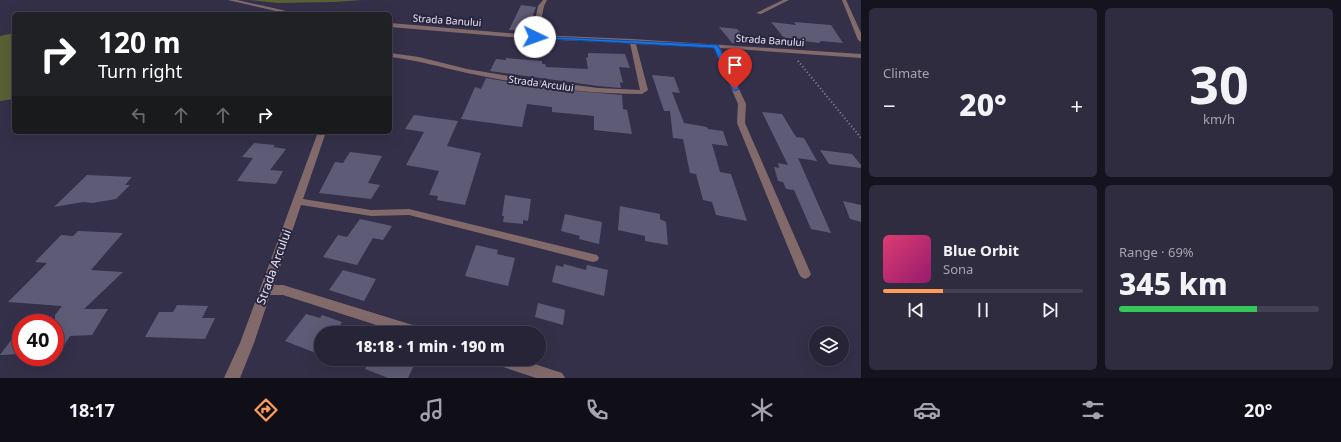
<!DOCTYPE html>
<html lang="en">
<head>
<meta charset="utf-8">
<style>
	body { margin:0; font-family:"Noto Sans",sans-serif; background:#2f2c3f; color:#f1f3f6; height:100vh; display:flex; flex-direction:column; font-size:15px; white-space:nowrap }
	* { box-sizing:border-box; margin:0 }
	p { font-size:13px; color:#a4a4ad }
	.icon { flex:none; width:22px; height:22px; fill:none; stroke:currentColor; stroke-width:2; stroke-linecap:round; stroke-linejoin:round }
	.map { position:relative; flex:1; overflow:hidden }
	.drawer { display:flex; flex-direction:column; gap:8px; padding:8px; background:#15141e; width:480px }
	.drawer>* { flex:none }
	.hud { position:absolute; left:12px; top:12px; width:380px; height:122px; border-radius:6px; box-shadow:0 4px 16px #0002,0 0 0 1px #434152; background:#202124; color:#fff; overflow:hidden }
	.fabs { position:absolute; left:809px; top:326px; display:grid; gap:8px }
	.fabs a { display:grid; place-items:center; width:40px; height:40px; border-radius:50%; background:#272437; box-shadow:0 4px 16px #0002,0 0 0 1px #434152; font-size:20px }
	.speed { position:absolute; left:12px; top:314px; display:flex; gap:8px; font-size:20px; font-weight:700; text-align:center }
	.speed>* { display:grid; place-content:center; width:52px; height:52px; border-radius:50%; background:#272437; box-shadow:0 4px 16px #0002,0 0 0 1px #434152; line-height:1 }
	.speed .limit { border:6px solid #d22; background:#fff; color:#111 }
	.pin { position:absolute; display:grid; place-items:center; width:34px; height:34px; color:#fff; margin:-41px -17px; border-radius:50% 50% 50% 0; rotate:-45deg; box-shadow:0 0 4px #0007 }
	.pin .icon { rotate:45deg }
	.me { position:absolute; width:44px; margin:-22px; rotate:93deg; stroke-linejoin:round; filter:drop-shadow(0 0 3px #0008) }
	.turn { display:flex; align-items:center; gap:14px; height:84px; padding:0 20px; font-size:18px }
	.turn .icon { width:52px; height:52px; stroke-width:2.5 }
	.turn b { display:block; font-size:28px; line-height:34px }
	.lanes { display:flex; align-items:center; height:38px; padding:0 20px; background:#0003; justify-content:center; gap:20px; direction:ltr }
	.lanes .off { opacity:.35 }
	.big { font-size:30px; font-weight:800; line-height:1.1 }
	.drawer .widget { flex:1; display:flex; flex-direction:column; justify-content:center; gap:6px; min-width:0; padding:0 14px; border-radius:6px; background:#2f2c3f }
	.drawer .dial { align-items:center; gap:0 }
	.dial b { font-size:52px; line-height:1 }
	.song { display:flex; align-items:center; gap:12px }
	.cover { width:48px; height:48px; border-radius:6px; background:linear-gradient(135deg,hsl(340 70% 55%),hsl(320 70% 35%)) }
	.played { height:4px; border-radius:2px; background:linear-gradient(90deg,#fe9c57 30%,#434152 30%) }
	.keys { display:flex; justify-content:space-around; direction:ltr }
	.heat { display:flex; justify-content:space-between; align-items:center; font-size:22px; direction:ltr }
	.charge { height:6px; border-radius:3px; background:linear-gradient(90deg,#34c759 69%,#434152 0) }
	.drawer .tiles { flex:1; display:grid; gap:8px; grid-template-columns:repeat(2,1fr) }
	.trip { position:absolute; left:314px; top:326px; width:232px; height:40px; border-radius:20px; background:#272437; box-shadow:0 4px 16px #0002,0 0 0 1px #434152; font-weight:800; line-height:40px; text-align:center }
	.tab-bar { display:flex; height:64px; justify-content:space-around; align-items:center; background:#100e16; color:#a4a4ad }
	.tab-bar .icon { width:28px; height:28px }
	.tab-bar .selected { color:#fe9c57 }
	.tab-bar b { font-size:18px; color:#f1f3f6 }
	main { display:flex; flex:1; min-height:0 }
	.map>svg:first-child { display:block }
	.forest { fill:#596134 }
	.building { fill:#5e5b77 }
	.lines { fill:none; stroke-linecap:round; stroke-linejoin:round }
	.path { stroke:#8a879c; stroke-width:2; stroke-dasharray:1 2.5; stroke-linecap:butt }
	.minor { fill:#826a6b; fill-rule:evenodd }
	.route { fill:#1a73e8; stroke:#114b97 }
	.labels { text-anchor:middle; stroke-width:4; stroke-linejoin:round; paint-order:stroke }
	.far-street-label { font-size:10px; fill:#e7e5f6; stroke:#2a263f }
	.street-label { font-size:12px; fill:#e7e5f6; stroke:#2a263f }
</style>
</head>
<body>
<main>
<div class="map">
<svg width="861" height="378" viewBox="0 0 861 378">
	<rect width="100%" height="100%" fill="#343049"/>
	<!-- forest -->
	<path class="forest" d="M 248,0 L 363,0 L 334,2 L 277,3 Z
		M 14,33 L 14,99 L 0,101 L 0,36 Z"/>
	<!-- building -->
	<path class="building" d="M 521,5 L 536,7 L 527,31 L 509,30 Z
		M 771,22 L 796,25 L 794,22 L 831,25 L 843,43 L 821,41 L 822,42 L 819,41 L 820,43 L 785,39 Z
		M 719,27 L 737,29 L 751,44 L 732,43 Z
		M 588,53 L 625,54 L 630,68 L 619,67 L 623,83 L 620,82 L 621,88 L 598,86 L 490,71 L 496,59 L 506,60 L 506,58 L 542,61 L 542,64 L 545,64 L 546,67 L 588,69 L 586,57 L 588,58 Z
		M 652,75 L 674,77 L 680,93 L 672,92 L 684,123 L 707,127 L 708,129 L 723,131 L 728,146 L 712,144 L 720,172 L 731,174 L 747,221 L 716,215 L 712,202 L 703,200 L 696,174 L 690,173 L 683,139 L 673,138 L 670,111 L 664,111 Z
		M 486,78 L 554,89 L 622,95 L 623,109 L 627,110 L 632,134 L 594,130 L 594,116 L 552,112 L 552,107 L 527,104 L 522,127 L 461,119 L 475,87 L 481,89 Z
		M 762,112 L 782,114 L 796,137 L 804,138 L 817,161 L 798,158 L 831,233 L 811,229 L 794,190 L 786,189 L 783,182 L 778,181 L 774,167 L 779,168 L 778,163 L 788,165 Z
		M 414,115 L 458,121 L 447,146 L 481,153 L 465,205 L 437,200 L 438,196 L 429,195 L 439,171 L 406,165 L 424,132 L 405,129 Z
		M 254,143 L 275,145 L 273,147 L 286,149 L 270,170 L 283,171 L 276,184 L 237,181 L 253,158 L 242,157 Z
		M 820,150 L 852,154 L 861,165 L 861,168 L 829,164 Z
		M 350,152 L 382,156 L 368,183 L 380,185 L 371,199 L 319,193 L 335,162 L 343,163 Z
		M 87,175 L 132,177 L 125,185 L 130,185 L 116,199 L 92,203 L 83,202 L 54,207 Z
		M 505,195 L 531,199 L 528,221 L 523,220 L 523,224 L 503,222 L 504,216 L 502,216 Z
		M 843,201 L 861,205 L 861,222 L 850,219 Z
		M 620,206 L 660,214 L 660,219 L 666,222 L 668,245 L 645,241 L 645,236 L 618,230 Z
		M 565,214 L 602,222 L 599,244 L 579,239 L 580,236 L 561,231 Z
		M 360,219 L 392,226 L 383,240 L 373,238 L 357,265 L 323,257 L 338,235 L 347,237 Z
		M 78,231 L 123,233 L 91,270 L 123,272 L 84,309 L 108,309 L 92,335 L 70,336 L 55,359 L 55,315 L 62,306 L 8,302 L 47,263 L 35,262 L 61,235 L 73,236 Z
		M 476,245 L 498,250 L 497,254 L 515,258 L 508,286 L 465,276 Z
		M 564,264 L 586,270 L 587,265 L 608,270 L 604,296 L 552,282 L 556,265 L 563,267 Z
		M 343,270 L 376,279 L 364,301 L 329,290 Z
		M 538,303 L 565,310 L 563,325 L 535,317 Z
		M 177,305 L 208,306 L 202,318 L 215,318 L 205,339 L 145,337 L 159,312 L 173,312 Z
		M 306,314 L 320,318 L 322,315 L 342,322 L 335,333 L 321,333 L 321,355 L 285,341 Z
		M 21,327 L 21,354 L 0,355 Z
		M 371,359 L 417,359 L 408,378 L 388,378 L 365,369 Z"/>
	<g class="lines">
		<!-- path -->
		<path class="path" d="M 798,61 L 861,138"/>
		<!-- minor -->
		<path class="minor" d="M 228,0 L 237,0 L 300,14 L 289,14 Z
			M 543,0 L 547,0 L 544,6 L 538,35 L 632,39 L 861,54 L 861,58 L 720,48 L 746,104 L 745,123 L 811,274 L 809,277 L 805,279 L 801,277 L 799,274 L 737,123 L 738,104 L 714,48 L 636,44 L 648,90 L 642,94 C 584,94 524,85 467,73 C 441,67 416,60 390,57 L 390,53 L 419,57 L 467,69 L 520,78 L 598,88 L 640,90 L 630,43 L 535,39 L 390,27 L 390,23 L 532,35 L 538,6 Z
			M 783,0 L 789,0 L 761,14 L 756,13 Z
			M 842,0 L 846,0 L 861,33 L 861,42 L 858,40 Z
			M 318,132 L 326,132 L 303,199 L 371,210 L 409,209 L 593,254 L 597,255 L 599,258 L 597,261 L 593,262 L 409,215 L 371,216 L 301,205 L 274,285 L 283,285 L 419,327 L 424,329 L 426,333 L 401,333 L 283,295 L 270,295 L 254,343 L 240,378 L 224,378 L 240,343 Z
			M 492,359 L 519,359 L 562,373 L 565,378 L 536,378 L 494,364 Z"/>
	</g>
	<!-- route -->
	<path class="route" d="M 533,36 L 718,45 L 739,89 L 735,91 L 732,89 L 714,48 L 535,38 L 532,37 Z"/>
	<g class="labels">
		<!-- far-street labels -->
		<g class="far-street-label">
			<text transform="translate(447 20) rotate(4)" y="4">Strada Banului</text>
			<text transform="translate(770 40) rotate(4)" y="4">Strada Banului</text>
			<text transform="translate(541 83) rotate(8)" y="4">Strada Arcului</text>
		</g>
		<!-- street labels -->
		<g class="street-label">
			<text transform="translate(274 267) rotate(-70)" y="4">Strada Arcului</text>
		</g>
	</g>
</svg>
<div class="fabs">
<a><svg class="icon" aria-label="layers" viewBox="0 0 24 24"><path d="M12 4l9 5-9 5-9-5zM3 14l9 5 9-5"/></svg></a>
</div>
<div class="speed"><div class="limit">40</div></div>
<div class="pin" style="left:735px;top:89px;background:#d93025"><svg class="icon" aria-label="arrive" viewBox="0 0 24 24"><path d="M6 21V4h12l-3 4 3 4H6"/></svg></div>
<svg class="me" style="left:535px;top:37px" viewBox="-20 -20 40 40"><circle r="19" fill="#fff"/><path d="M0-13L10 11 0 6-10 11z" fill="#1a73e8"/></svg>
<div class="trip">18:18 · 1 min · 190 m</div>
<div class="hud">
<div class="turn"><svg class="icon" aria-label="right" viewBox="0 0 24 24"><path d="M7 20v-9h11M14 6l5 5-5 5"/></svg><div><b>120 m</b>Turn right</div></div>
<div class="lanes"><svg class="icon off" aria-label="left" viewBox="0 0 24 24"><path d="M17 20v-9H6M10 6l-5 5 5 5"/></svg><svg class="icon off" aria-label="ahead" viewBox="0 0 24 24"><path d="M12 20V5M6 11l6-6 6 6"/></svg><svg class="icon off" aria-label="ahead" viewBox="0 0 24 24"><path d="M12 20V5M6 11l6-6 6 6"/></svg><svg class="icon" aria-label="right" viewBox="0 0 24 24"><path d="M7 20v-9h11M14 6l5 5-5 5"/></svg></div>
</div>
</div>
<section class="drawer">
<div class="tiles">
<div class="widget"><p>Climate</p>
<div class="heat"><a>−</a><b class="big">20°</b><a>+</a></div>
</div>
<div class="widget dial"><b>30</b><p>km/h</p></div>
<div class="widget">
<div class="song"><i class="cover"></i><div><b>Blue Orbit</b><p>Sona</p></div></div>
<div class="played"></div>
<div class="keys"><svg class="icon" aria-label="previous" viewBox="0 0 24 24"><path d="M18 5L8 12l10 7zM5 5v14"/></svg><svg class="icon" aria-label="pause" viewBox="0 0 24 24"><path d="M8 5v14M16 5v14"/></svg><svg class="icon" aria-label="next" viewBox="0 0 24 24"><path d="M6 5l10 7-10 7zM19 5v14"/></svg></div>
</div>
<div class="widget"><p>Range · 69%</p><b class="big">345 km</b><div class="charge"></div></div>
</div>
</section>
</main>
<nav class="tab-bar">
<b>18:17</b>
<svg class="icon selected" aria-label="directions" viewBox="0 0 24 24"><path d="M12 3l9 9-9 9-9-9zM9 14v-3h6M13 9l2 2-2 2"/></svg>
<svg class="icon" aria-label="music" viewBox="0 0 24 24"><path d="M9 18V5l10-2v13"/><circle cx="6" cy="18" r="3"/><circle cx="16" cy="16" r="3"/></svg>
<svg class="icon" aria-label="phone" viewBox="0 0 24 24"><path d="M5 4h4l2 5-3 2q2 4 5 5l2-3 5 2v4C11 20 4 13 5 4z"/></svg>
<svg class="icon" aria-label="climate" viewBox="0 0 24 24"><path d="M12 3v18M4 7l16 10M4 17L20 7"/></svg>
<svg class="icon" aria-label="car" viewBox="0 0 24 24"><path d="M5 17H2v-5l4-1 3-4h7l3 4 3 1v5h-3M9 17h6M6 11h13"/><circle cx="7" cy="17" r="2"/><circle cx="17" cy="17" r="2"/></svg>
<svg class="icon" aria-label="filters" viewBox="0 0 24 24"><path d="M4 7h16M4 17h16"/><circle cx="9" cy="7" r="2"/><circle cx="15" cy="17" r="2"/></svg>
<b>20°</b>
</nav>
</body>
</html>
